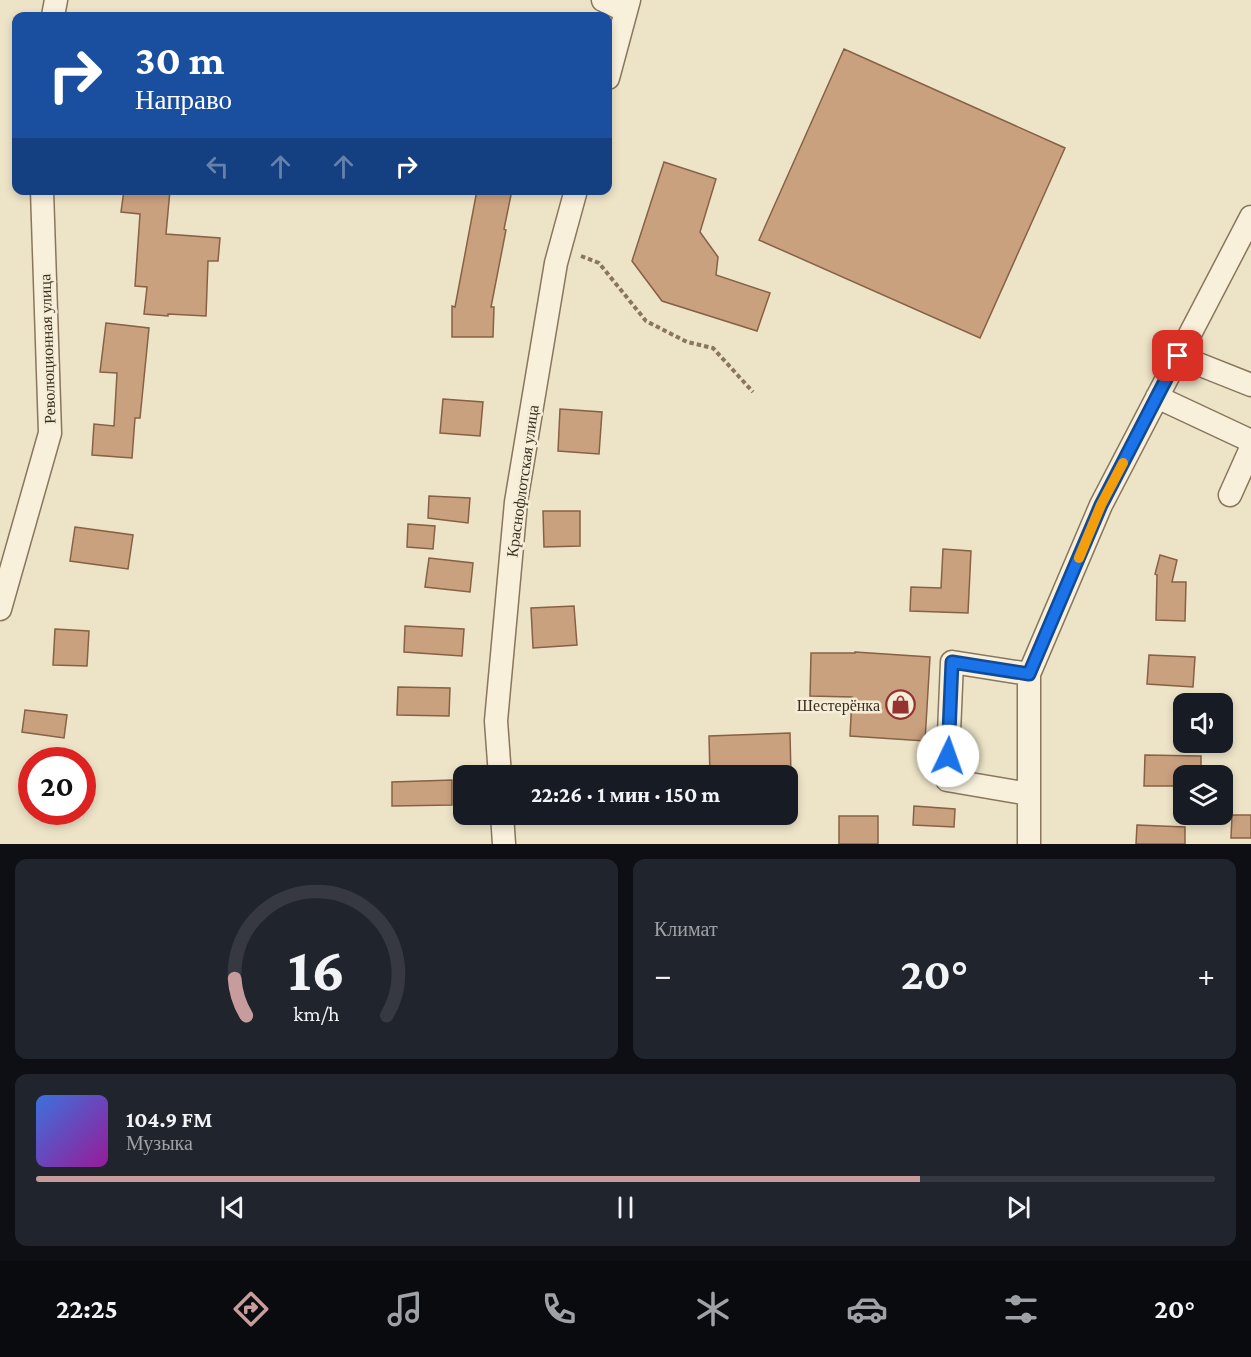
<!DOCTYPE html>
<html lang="ru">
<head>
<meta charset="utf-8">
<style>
	body { margin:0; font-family:"Crimson Pro",serif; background:#20242c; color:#f1f3f6; height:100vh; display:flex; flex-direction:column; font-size:22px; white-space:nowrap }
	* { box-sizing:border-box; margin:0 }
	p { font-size:20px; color:#9ea1a6 }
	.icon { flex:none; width:33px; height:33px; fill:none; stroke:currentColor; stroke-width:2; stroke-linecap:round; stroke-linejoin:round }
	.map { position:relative; height:844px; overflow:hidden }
	.panel { display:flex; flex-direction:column; gap:15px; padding:15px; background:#0d0f14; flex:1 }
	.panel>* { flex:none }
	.top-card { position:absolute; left:12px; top:12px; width:600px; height:183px; border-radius:12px; box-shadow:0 3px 9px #0003; background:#1a4fa0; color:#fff; overflow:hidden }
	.controls { position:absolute; left:1173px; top:693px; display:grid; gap:12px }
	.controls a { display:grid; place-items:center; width:60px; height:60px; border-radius:12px; background:#171b24; box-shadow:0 3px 9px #0003; font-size:30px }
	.speed { position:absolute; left:18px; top:747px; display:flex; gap:12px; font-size:30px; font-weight:700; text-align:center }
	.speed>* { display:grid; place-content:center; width:78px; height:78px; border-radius:50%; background:#171b24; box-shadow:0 3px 9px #0003; line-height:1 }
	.speed .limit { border:9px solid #d22; background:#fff; color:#111 }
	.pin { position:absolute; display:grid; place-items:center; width:51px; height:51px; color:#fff; margin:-26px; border-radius:12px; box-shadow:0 3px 9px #0006 }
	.me { position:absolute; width:66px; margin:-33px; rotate:3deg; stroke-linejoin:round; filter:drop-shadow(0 0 4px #0008) }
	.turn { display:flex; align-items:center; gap:21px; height:126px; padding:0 24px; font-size:27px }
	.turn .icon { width:78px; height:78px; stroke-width:2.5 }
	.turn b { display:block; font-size:42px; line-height:51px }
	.lanes { display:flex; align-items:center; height:57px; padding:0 24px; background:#0003; justify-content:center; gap:30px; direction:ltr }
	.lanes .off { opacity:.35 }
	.big { font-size:45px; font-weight:700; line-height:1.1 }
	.panel .card { flex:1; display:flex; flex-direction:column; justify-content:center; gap:9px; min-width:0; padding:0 21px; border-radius:12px; background:#20242c }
	.panel .dial { align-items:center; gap:0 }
	.dial svg { height:156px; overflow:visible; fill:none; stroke:#363941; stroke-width:7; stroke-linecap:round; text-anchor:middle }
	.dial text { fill:#f1f3f6; stroke:none }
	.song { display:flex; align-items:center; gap:18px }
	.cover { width:72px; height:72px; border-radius:9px; background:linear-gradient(135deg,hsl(220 70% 55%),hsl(300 70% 35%)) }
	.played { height:6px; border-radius:3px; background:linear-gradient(90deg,#c89c9c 75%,#363941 75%) }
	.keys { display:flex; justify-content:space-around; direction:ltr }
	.heat { display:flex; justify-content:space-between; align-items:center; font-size:33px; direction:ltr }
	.panel .tiles { flex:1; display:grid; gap:15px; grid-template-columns:1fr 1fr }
	.card:last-child { grid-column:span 2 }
	.trip { position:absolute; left:453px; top:765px; width:345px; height:60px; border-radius:12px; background:#171b24; box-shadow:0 3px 9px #0003; font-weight:700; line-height:60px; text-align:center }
	.dock { display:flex; height:96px; justify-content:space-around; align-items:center; background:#090b0e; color:#9ea1a6 }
	.dock .icon { width:42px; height:42px }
	.dock .active { color:#c89c9c }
	.dock b { font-size:27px; color:#f1f3f6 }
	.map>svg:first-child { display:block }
	.building { fill:#caa17f; stroke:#876144; stroke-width:1.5 }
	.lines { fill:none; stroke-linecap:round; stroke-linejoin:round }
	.minor-casing { stroke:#89765d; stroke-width:25 }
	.path { stroke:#89765d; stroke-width:4; stroke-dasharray:4.5 3; stroke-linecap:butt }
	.minor { stroke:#f8f0db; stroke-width:22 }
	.route-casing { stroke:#114b97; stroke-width:15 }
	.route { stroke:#1a73e8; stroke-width:10 }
	.slow { stroke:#f59e0b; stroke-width:10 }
	.labels { text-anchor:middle; stroke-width:5; stroke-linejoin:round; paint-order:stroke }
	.street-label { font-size:16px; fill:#3a2e20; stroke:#f5edd7 }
	.poi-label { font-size:16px; fill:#3a2e20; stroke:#f5edd7; text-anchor:end }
</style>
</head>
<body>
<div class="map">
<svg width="1251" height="844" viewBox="0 0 1251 844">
	<rect width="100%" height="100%" fill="#ede4c8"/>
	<!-- building -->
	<path class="building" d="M 844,49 L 1065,148 L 980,338 L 759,240 Z
		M 664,162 L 716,179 L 700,232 L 718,257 L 716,275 L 770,293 L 757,331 L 662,301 L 632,261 Z
		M 124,190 L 170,190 L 166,234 L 220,238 L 218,261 L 208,261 L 206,316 L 168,314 L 168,316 L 144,314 L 147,287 L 135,286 L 140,214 L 121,212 Z
		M 477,190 L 512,190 L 504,229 L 506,230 L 491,307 L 494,307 L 493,337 L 452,337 L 452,306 L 455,307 Z
		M 106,323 L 149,328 L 140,418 L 135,418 L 132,458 L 92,455 L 94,424 L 114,426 L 117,373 L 100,372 Z
		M 443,399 L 483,402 L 480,436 L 440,433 Z
		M 560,409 L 602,412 L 599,454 L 558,451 Z
		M 429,496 L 470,498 L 468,523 L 428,518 Z
		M 543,511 L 580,511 L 580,546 L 544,547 Z
		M 408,524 L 435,526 L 433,549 L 407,547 Z
		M 75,527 L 133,535 L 128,569 L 70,561 Z
		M 943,549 L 971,551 L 968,613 L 910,611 L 911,587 L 941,588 Z
		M 1160,555 L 1177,560 L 1172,582 L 1186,582 L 1185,621 L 1156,620 L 1157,575 L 1155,574 Z
		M 429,558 L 473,563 L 470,592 L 425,587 Z
		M 574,606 L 577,645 L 533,648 L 531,608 Z
		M 405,626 L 464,629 L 462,656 L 404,652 Z
		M 55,629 L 89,631 L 87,666 L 53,665 Z
		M 855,652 L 930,657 L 925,741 L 850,736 L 852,697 L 810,696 L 811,653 L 855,653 Z
		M 1149,655 L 1195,657 L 1193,687 L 1147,684 Z
		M 398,687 L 450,688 L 449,716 L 397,715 Z
		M 25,710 L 67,715 L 64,738 L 22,732 Z
		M 790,733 L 791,776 L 710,776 L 709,736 Z
		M 1145,755 L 1201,756 L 1201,776 L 1184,776 L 1184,786 L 1144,786 Z
		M 452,780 L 452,805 L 392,806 L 392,782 Z
		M 914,806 L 955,809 L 954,827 L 913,825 Z
		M 1232,815 L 1251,815 L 1251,838 L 1231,838 Z
		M 839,816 L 878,816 L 878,844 L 839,844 Z
		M 1137,825 L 1185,827 L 1185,844 L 1136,844 Z"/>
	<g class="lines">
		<defs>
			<path id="minor" d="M 603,0 L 626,11
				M 53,16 L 56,0
				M 608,78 L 629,0
				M 1178,356 L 1251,385
				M 1157,397 L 1251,441
				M 1230,495 L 1251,448
				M 0,609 L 50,433 L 42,190
				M 500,776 L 496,721 L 516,502 L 556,263 L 576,190
				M 1029,794 L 947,780 L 952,662 L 1029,674
				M 502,814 L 504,844
				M 1029,844 L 1029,674 L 1101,505 L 1251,217"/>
		</defs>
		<!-- minor casing -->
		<use href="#minor" class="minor-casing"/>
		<!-- path -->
		<path class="path" d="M 581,256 L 599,263 L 646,321 L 687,342 L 713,348 L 753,392"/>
		<!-- minor -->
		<use href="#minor" class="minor"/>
	</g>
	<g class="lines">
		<defs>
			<path id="route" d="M 948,756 L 952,662 L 1029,674 L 1101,505 L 1178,356"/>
		</defs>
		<!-- route casing -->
		<use href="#route" class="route-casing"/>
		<!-- route -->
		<use href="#route" class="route"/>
		<!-- slow -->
		<path class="slow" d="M 1079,558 L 1101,505 L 1123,463"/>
	</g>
	<!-- icons -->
	<defs>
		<symbol id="shop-ring" viewBox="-11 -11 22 22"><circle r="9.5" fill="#f5edd7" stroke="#96322f" stroke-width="1.5"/><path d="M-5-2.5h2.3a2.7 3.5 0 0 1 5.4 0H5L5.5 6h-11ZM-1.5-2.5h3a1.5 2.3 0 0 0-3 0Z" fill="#96322f"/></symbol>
	</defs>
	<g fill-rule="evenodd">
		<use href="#shop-ring" x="884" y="688" width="33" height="33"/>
	</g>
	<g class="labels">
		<!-- street labels -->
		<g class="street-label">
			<text transform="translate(47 349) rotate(-92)" y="6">Революционная улица</text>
			<text transform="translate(522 481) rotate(-82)" y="6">Краснофлотская улица</text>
		</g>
		<!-- poi labels -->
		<g class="poi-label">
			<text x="880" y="711">Шестерёнка</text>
		</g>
	</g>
</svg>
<div class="controls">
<a><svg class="icon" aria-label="sound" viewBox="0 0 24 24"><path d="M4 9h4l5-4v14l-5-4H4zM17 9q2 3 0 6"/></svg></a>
<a><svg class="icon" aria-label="layers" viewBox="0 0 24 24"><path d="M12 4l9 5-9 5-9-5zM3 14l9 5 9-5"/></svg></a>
</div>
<div class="speed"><div class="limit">20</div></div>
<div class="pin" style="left:1178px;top:356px;background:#d93025"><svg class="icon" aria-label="arrive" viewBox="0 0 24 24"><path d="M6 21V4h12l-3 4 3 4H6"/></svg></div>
<svg class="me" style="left:948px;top:756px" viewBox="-20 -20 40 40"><circle r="19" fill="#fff"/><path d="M0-13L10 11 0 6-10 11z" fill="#1a73e8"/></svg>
<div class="trip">22:26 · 1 мин · 150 m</div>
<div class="top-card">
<div class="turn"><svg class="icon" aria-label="right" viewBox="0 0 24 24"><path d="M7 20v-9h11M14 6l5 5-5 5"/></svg><div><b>30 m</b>Направо</div></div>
<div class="lanes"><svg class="icon off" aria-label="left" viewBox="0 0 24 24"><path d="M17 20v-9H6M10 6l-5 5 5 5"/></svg><svg class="icon off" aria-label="ahead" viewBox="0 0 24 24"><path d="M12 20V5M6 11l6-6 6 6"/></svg><svg class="icon off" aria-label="ahead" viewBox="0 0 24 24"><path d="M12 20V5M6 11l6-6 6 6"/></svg><svg class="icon" aria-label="right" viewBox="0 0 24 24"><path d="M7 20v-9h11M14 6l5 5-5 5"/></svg></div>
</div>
</div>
<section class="panel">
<div class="tiles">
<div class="card dial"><svg viewBox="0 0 100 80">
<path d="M14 69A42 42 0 1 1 86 69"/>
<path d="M14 69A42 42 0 0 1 8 50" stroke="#c89c9c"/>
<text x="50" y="56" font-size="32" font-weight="700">16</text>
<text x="50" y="72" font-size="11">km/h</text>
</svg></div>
<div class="card"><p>Климат</p>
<div class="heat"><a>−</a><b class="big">20°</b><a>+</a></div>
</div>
<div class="card">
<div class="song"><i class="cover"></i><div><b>104.9 FM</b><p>Музыка</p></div></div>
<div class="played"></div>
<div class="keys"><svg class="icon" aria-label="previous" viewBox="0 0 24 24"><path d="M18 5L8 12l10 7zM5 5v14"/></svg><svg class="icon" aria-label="pause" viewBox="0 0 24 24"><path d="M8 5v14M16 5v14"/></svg><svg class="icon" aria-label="next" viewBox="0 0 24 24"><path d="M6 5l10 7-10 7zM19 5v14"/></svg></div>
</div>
</div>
</section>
<nav class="dock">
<b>22:25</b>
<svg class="icon active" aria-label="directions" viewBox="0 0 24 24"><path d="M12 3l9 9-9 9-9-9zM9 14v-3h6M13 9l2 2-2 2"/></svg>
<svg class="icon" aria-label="music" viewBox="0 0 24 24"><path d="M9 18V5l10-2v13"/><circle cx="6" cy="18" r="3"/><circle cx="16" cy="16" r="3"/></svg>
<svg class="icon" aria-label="phone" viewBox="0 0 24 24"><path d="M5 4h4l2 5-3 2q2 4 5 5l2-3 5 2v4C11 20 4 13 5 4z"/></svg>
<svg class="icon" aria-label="climate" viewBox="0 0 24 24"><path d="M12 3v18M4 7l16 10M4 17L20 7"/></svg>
<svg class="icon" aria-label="car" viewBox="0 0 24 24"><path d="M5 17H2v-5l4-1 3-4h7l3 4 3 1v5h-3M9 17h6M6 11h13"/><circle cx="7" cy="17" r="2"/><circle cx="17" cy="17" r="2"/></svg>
<svg class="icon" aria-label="filters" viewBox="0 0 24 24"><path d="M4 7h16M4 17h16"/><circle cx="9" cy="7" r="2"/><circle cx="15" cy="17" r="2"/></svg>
<b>20°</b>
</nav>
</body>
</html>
